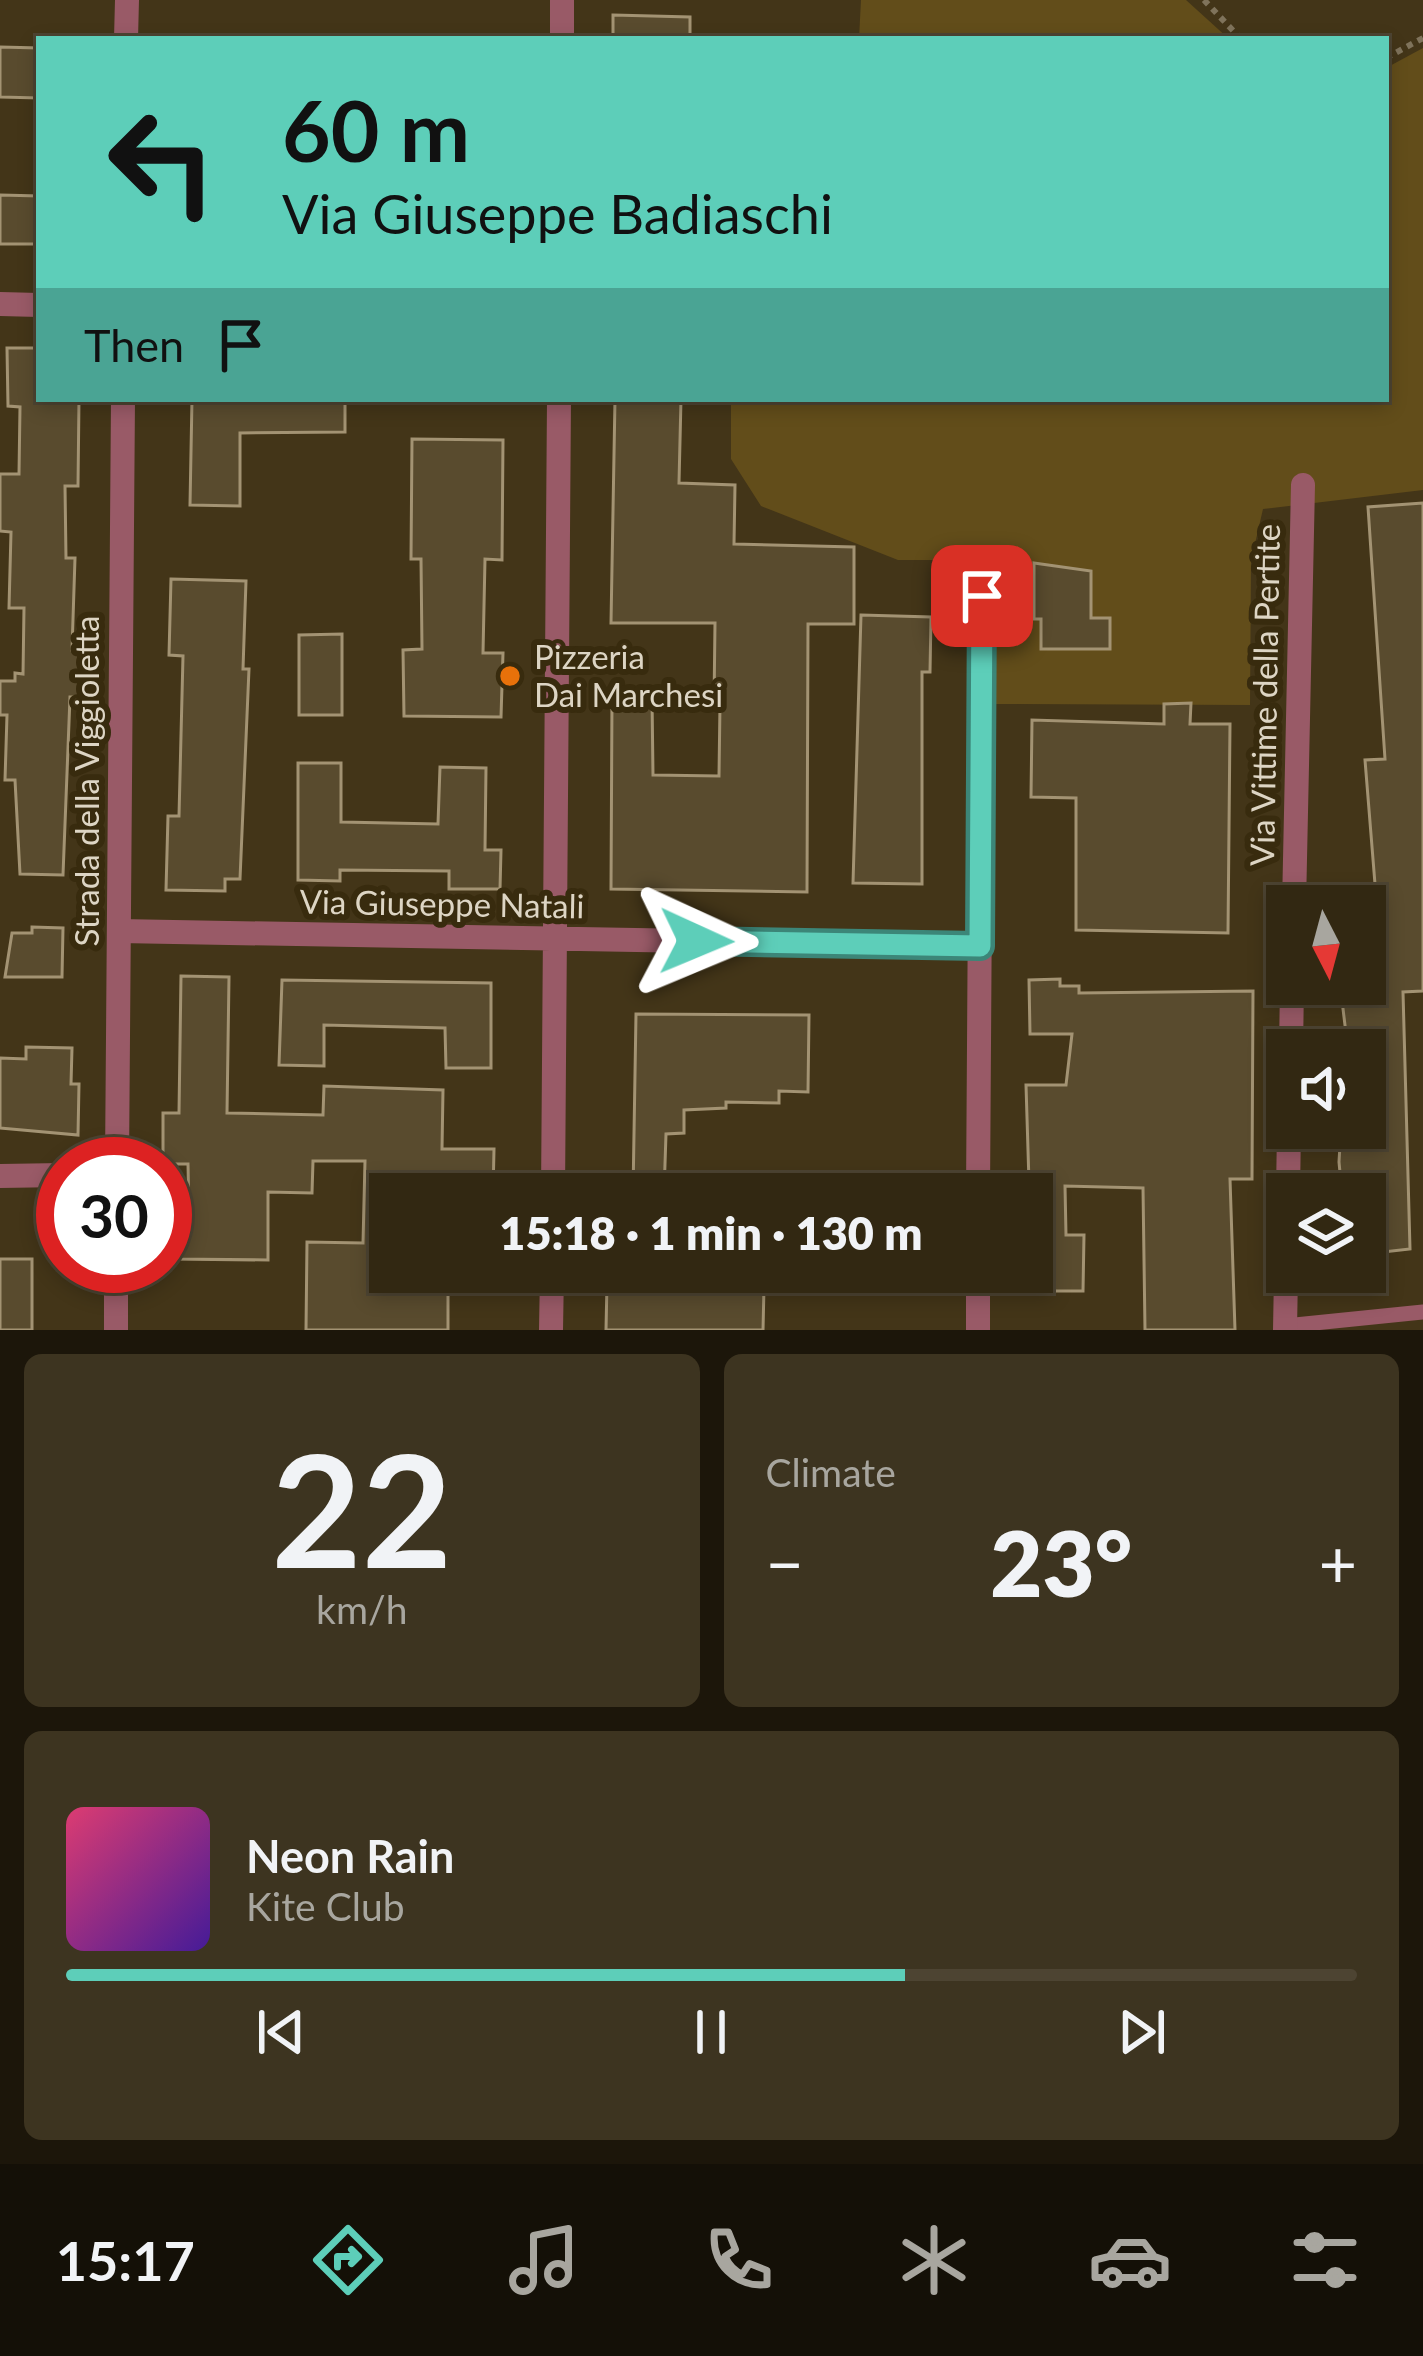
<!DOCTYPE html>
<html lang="en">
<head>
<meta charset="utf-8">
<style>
	body { margin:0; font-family:Lato,sans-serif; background:#3d3420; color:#f1f3f6; height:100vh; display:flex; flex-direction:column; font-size:45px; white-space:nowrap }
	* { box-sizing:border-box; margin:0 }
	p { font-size:39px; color:#a8a69f }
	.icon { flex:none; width:66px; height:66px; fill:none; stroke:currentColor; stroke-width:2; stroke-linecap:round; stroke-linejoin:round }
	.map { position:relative; height:1330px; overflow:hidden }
	.details { display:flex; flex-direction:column; gap:24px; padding:24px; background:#1c160a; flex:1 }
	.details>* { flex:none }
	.hud { position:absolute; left:36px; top:36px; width:1353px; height:366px; border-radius:0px; box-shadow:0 6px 18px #0003,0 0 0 3px #4d4432; background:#5dceb9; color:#111; overflow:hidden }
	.needle { width:78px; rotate:174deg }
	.controls { position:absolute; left:1266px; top:885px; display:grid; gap:24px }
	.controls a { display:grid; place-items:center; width:120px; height:120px; border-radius:0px; background:#322812; box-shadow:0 6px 18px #0003,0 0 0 3px #4d4432; font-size:60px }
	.speed { position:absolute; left:36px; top:1137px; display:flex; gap:24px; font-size:60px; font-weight:700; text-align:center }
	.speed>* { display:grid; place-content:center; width:156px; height:156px; border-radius:50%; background:#322812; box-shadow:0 6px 18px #0003,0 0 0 3px #4d4432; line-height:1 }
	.speed .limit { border:18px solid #d22; background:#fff; color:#111 }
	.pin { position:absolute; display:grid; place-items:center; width:102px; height:102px; color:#fff; margin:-51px; border-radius:24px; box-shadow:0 6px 18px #0006 }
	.me { position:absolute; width:132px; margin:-66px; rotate:91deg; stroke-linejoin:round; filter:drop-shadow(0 0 9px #0008) }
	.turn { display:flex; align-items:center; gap:42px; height:252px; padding:0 48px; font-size:54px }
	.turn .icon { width:156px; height:156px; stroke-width:2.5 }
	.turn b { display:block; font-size:84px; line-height:102px }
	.then { display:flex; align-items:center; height:114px; padding:0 48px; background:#0003; gap:24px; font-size:45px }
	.big { font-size:90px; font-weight:800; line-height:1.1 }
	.details .widget { flex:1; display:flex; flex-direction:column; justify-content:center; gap:18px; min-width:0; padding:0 42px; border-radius:18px; background:#3d3420 }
	.details .dial { align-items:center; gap:0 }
	.dial b { font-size:156px; line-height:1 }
	.song { display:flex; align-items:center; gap:36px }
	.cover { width:144px; height:144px; border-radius:18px; background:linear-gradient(135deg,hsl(340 70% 55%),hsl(260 70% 35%)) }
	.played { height:12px; border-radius:6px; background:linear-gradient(90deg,#5dceb9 65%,#4d4432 65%) }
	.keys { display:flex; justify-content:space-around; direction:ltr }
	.heat { display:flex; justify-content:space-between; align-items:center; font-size:66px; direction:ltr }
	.details .tiles { flex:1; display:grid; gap:24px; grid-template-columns:1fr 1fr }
	.widget:last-child { grid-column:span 2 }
	.trip { position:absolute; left:369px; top:1173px; width:684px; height:120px; border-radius:0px; background:#322812; box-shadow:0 6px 18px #0003,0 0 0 3px #4d4432; font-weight:800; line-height:120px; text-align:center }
	.menu { display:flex; height:192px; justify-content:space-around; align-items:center; background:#141007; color:#a8a69f }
	.menu .icon { width:84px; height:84px }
	.menu .current { color:#5dceb9 }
	.menu b { font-size:54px; color:#f1f3f6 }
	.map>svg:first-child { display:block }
	.green { fill:#624d1a }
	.building { fill:#594b2e; stroke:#a39373; stroke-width:3 }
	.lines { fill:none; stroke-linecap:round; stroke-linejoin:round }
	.path { stroke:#7f735b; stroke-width:6; stroke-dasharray:6 6; stroke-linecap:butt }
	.service { stroke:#995a67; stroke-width:15 }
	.minor { stroke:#995a67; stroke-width:24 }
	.route-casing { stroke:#3c8678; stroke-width:30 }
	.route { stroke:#5dceb9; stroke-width:21 }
	.food-dot { fill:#e8710a; stroke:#382b0e; stroke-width:4.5 }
	.labels { text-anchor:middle; stroke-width:12; stroke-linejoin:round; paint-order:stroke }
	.poi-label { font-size:33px; fill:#ddd5c4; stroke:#382b0e; text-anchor:start }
	.street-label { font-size:33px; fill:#ddd5c4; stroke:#382b0e }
</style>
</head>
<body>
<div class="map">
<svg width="1423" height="1330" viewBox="0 0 1423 1330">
	<rect width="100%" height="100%" fill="#433518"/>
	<!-- green -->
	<path class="green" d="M 861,0 L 1186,0 L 1229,39 L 859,39 Z
		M 1423,48 L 1423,490 L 1263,509 L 1251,561 L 1250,705 L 995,704 L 996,560 L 898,560 L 761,506 L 731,459 L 731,399 L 1386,399 L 1386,68 Z"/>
	<!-- building -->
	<path class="building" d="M 613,15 L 690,17 L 690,39 L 613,39 Z
		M 0,47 L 39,48 L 39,98 L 0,97 Z
		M 0,195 L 39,196 L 39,244 L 0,244 Z
		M 7,348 L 39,348 L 39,399 L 79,399 L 78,486 L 65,486 L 66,558 L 75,558 L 72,650 L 84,650 L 83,697 L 70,697 L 63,875 L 20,874 L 15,780 L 5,780 L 7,715 L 0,715 L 0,681 L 15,681 L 15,673 L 23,674 L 24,608 L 9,608 L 11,532 L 0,531 L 0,474 L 19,474 L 20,407 L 8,406 Z
		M 192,399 L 345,399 L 345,432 L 240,433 L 240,506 L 190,505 Z
		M 615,399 L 681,399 L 679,483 L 735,485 L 734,544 L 854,547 L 854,624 L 808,624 L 807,892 L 611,889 L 612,698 L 652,698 L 653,775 L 719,776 L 720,704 L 714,704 L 715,623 L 611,623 Z
		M 412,439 L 503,440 L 502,560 L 485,559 L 483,653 L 503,653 L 501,717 L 404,716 L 403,650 L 422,649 L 421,559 L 411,559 Z
		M 1423,503 L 1423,991 L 1403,992 L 1410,1249 L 1365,1254 L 1365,1194 L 1342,1194 L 1339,1162 L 1341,1128 L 1365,1128 L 1365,1050 L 1348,1050 L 1340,984 L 1365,984 L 1365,972 L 1382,971 L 1365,760 L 1385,759 L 1368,507 Z
		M 1034,563 L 1091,571 L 1091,618 L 1110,618 L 1110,649 L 1041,649 L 1041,619 L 1034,619 Z
		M 171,579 L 246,581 L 243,669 L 249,669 L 240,879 L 225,879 L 225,891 L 166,890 L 168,816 L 179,816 L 183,656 L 169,655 Z
		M 861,615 L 931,617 L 930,672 L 922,672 L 922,884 L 853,883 Z
		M 342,634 L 342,715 L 299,715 L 299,635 Z
		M 1191,703 L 1190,724 L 1230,724 L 1228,933 L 1076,930 L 1076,798 L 1031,797 L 1032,720 L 1164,724 L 1164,704 Z
		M 298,763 L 341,763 L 341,822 L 438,824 L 440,767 L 486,768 L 485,850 L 501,850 L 500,889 L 449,889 L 449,871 L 340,870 L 340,881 L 298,880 Z
		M 32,927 L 63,928 L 62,977 L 5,977 L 12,933 L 32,933 Z
		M 181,976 L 229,977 L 227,1113 L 323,1115 L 324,1086 L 443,1090 L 442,1149 L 494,1149 L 493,1194 L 390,1194 L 390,1272 L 448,1272 L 448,1330 L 306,1330 L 307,1242 L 363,1243 L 365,1161 L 313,1161 L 312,1193 L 268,1192 L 268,1260 L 172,1259 L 172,1213 L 189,1213 L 188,1164 L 163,1164 L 163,1113 L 179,1113 Z
		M 1060,979 L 1060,986 L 1079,986 L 1079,993 L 1253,991 L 1252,1179 L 1230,1179 L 1235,1330 L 1145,1330 L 1143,1188 L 1065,1186 L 1066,1235 L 1084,1235 L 1083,1291 L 1053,1291 L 1052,1280 L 1032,1280 L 1026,1085 L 1066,1085 L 1072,1034 L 1030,1034 L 1029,980 Z
		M 282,980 L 491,983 L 491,1068 L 446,1068 L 445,1028 L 324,1025 L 324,1066 L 279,1065 Z
		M 636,1014 L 809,1015 L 808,1092 L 779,1091 L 779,1103 L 726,1102 L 726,1108 L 684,1110 L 684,1133 L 666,1134 L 664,1194 L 633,1194 Z
		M 26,1047 L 72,1048 L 71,1084 L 79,1084 L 78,1135 L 0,1128 L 0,1058 L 26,1059 Z
		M 0,1259 L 32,1259 L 32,1330 L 0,1330 Z
		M 607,1283 L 764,1287 L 763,1330 L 606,1330 Z"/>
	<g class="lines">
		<!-- path -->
		<path class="path" d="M 1204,0 L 1241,39
			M 1386,58 L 1423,38"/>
		<!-- service -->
		<path class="service" d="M 1285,1326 L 1423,1312"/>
		<!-- minor -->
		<path class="minor" d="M 126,39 L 127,0
			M 562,39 L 562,0
			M 0,304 L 39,305
			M 1294,906 L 1303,485
			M 119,931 L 980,946
			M 1291,1050 L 1292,984
			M 117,1164 L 123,399
			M 0,1176 L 63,1175
			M 553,1194 L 559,399
			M 978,1194 L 982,596
			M 1288,1194 L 1289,1128
			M 116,1330 L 116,1266
			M 551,1330 L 552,1272
			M 978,1330 L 978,1272
			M 1285,1330 L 1287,1219"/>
	</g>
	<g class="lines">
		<defs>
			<path id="route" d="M 696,941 L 980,946 L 982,596"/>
		</defs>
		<!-- route casing -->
		<use href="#route" class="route-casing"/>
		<!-- route -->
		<use href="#route" class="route"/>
	</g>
	<!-- markers -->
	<circle class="food-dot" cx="510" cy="676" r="12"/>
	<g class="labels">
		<!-- poi labels -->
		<g class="poi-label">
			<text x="534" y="669">Pizzeria<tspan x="534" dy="38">Dai Marchesi</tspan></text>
		</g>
		<!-- street labels -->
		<g class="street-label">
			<text transform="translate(1265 695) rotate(-89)" y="12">Via Vittime della Pertite</text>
			<text transform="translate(87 781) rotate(-90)" y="12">Strada della Viggioletta</text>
			<text transform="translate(442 904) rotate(1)" y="12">Via Giuseppe Natali</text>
		</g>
	</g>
</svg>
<div class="controls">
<a><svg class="needle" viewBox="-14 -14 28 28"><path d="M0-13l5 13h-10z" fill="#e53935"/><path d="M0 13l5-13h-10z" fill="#a8a69f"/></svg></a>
<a><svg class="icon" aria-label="sound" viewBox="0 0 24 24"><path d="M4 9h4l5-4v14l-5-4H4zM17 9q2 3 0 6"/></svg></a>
<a><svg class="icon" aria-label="layers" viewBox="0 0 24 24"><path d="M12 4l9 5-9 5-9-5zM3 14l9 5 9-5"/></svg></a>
</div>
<div class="speed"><div class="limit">30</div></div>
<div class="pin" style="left:982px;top:596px;background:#d93025"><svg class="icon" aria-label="arrive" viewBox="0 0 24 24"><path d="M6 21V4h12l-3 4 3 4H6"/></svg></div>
<svg class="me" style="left:696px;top:941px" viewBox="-20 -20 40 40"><path d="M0-17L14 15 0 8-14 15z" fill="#5dceb9" stroke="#fff" stroke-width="4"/></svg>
<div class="trip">15:18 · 1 min · 130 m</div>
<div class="hud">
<div class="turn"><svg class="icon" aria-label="left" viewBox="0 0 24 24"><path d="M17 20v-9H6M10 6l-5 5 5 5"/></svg><div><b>60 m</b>Via Giuseppe Badiaschi</div></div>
<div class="then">Then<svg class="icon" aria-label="arrive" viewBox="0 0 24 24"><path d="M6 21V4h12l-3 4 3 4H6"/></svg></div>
</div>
</div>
<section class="details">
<div class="tiles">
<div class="widget dial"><b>22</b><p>km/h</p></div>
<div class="widget"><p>Climate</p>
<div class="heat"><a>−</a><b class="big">23°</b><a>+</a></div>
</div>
<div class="widget">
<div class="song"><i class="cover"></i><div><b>Neon Rain</b><p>Kite Club</p></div></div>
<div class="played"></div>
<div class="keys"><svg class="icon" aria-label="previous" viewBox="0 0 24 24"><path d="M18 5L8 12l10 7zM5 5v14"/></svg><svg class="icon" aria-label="pause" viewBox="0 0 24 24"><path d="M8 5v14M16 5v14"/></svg><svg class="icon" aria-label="next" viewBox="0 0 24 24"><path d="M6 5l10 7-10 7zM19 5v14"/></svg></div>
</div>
</div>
</section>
<nav class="menu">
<b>15:17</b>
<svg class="icon current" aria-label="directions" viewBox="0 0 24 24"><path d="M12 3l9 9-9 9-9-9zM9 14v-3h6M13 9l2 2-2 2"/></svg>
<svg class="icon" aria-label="music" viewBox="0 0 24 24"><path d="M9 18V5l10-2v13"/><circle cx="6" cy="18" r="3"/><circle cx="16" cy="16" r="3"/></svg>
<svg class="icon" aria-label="phone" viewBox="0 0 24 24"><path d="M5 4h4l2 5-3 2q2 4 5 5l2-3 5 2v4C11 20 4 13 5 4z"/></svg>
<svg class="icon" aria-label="climate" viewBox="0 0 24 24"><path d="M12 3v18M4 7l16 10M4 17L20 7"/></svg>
<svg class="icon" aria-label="car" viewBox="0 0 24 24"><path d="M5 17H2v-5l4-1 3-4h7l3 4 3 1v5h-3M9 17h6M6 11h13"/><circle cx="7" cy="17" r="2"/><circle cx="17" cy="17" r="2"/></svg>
<svg class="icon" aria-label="filters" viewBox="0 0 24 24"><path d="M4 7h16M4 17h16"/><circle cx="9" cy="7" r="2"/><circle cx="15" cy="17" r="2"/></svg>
</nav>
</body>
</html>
